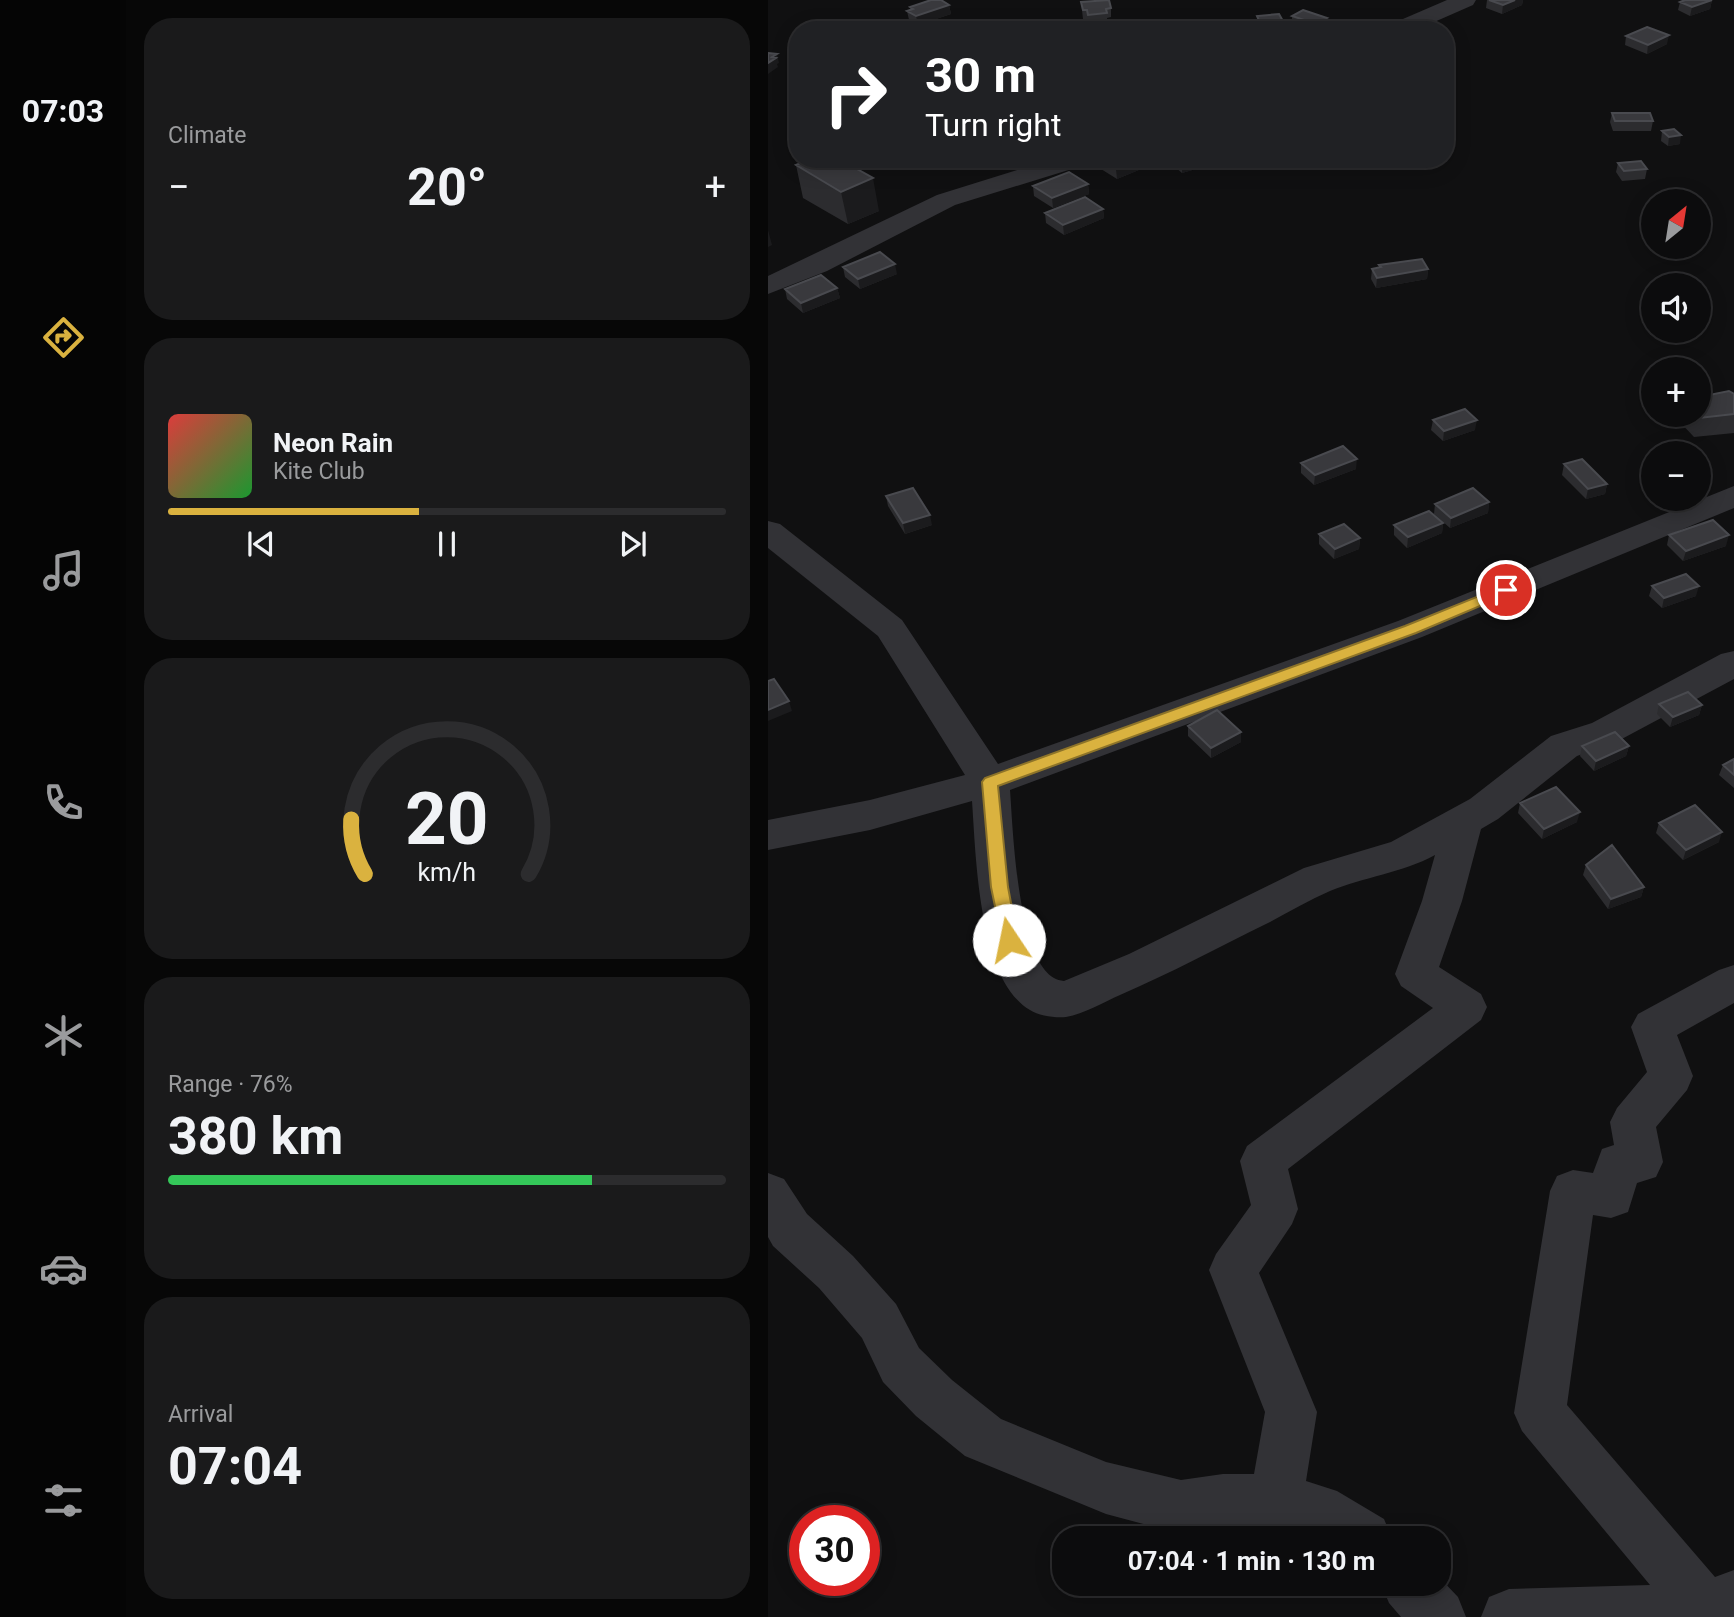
<!DOCTYPE html>
<html lang="en">
<head>
<meta charset="utf-8">
<style>
	body { margin:0; font-family:Roboto,sans-serif; background:#1a1a1b; color:#f1f3f6; height:100vh; display:flex; flex-direction:column; font-size:26px; white-space:nowrap }
	* { box-sizing:border-box; margin:0 }
	p { font-size:23px; color:#9a9b9d }
	.icon { flex:none; width:38px; height:38px; fill:none; stroke:currentColor; stroke-width:2; stroke-linecap:round; stroke-linejoin:round }
	.map { position:relative; flex:1; overflow:hidden }
	.panel { display:flex; flex-direction:column; gap:18px; padding:18px; background:#070707; width:642px }
	.panel>* { flex:none }
	.hud { position:absolute; left:21px; top:21px; width:665px; height:147px; border-radius:28px; box-shadow:0 4px 18px #0003,0 0 0 2px #2c2c2e; background:#202124; color:#fff; overflow:hidden }
	.needle { width:46px; rotate:30deg }
	.tools { position:absolute; left:873px; top:189px; display:grid; gap:14px }
	.tools a { display:grid; place-items:center; width:70px; height:70px; border-radius:50%; background:#0c0c0d; box-shadow:0 4px 18px #0003,0 0 0 2px #2c2c2e; font-size:35px }
	.speed { position:absolute; left:21px; top:1505px; display:flex; gap:14px; font-size:35px; font-weight:700; text-align:center }
	.speed>* { display:grid; place-content:center; width:91px; height:91px; border-radius:50%; background:#0c0c0d; box-shadow:0 4px 18px #0003,0 0 0 2px #2c2c2e; line-height:1 }
	.speed .limit { border:10px solid #d22; background:#fff; color:#111 }
	.pin { position:absolute; display:grid; place-items:center; width:60px; height:60px; color:#fff; margin:-30px; border:4px solid #fff; border-radius:50%; box-shadow:0 2px 7px #0007 }
	.me { position:absolute; width:77px; margin:-38px; rotate:349deg; stroke-linejoin:round; filter:drop-shadow(0 0 5px #0008) }
	.turn { display:flex; align-items:center; gap:24px; height:147px; padding:0 21px; font-size:32px }
	.turn .icon { width:91px; height:91px; stroke-width:2.5 }
	.turn b { display:block; font-size:49px; line-height:60px }
	.big { font-size:52px; font-weight:700; line-height:1.1 }
	.panel .card { flex:1; display:flex; flex-direction:column; justify-content:center; gap:10px; min-width:0; padding:0 24px; border-radius:28px; background:#1a1a1b }
	.panel .dial { align-items:center; gap:0 }
	.dial svg { height:182px; overflow:visible; fill:none; stroke:#2c2c2e; stroke-width:7; stroke-linecap:round; text-anchor:middle }
	.dial text { fill:#f1f3f6; stroke:none }
	.song { display:flex; align-items:center; gap:21px }
	.cover { width:84px; height:84px; border-radius:10px; background:linear-gradient(135deg,hsl(0 70% 55%),hsl(130 70% 35%)) }
	.played { height:7px; border-radius:4px; background:linear-gradient(90deg,#dab23f 45%,#2c2c2e 45%) }
	.keys { display:flex; justify-content:space-around; direction:ltr }
	.heat { display:flex; justify-content:space-between; align-items:center; font-size:38px; direction:ltr }
	.charge { height:10px; border-radius:5px; background:linear-gradient(90deg,#34c759 76%,#2c2c2e 0) }
	.trip { position:absolute; left:284px; top:1526px; width:399px; height:70px; border-radius:28px; background:#0c0c0d; box-shadow:0 4px 18px #0003,0 0 0 2px #2c2c2e; font-weight:700; line-height:70px; text-align:center }
	main { display:flex; flex:1; min-height:0 }
	.tabs { display:flex; flex-direction:column; width:126px; justify-content:space-around; align-items:center; background:#050505; color:#9a9b9d }
	.tabs .icon { width:49px; height:49px }
	.tabs .active { color:#dab23f }
	.tabs b { font-size:32px; color:#f1f3f6 }
	.map>svg:first-child { display:block }
	.lines { fill:none; stroke-linecap:round; stroke-linejoin:round }
	.minor { fill:#323236; fill-rule:evenodd }
	.wall { fill:#2c2c2f }
	.shaded-wall { fill:#1b1b1d }
	.building { fill:#39393d; stroke:#494a4f; stroke-width:2 }
	.route { fill:#dab23f; stroke:#8e7429; stroke-width:2 }
</style>
</head>
<body>
<main>
<nav class="tabs">
<b>07:03</b>
<svg class="icon active" aria-label="directions" viewBox="0 0 24 24"><path d="M12 3l9 9-9 9-9-9zM9 14v-3h6M13 9l2 2-2 2"/></svg>
<svg class="icon" aria-label="music" viewBox="0 0 24 24"><path d="M9 18V5l10-2v13"/><circle cx="6" cy="18" r="3"/><circle cx="16" cy="16" r="3"/></svg>
<svg class="icon" aria-label="phone" viewBox="0 0 24 24"><path d="M5 4h4l2 5-3 2q2 4 5 5l2-3 5 2v4C11 20 4 13 5 4z"/></svg>
<svg class="icon" aria-label="climate" viewBox="0 0 24 24"><path d="M12 3v18M4 7l16 10M4 17L20 7"/></svg>
<svg class="icon" aria-label="car" viewBox="0 0 24 24"><path d="M5 17H2v-5l4-1 3-4h7l3 4 3 1v5h-3M9 17h6M6 11h13"/><circle cx="7" cy="17" r="2"/><circle cx="17" cy="17" r="2"/></svg>
<svg class="icon" aria-label="filters" viewBox="0 0 24 24"><path d="M4 7h16M4 17h16"/><circle cx="9" cy="7" r="2"/><circle cx="15" cy="17" r="2"/></svg>
</nav>
<section class="panel">
<div class="card"><p>Climate</p>
<div class="heat"><a>−</a><b class="big">20°</b><a>+</a></div>
</div>
<div class="card">
<div class="song"><i class="cover"></i><div><b>Neon Rain</b><p>Kite Club</p></div></div>
<div class="played"></div>
<div class="keys"><svg class="icon" aria-label="previous" viewBox="0 0 24 24"><path d="M18 5L8 12l10 7zM5 5v14"/></svg><svg class="icon" aria-label="pause" viewBox="0 0 24 24"><path d="M8 5v14M16 5v14"/></svg><svg class="icon" aria-label="next" viewBox="0 0 24 24"><path d="M6 5l10 7-10 7zM19 5v14"/></svg></div>
</div>
<div class="card dial"><svg viewBox="0 0 100 80">
<path d="M14 69A42 42 0 1 1 86 69"/>
<path d="M14 69A42 42 0 0 1 8 45" stroke="#dab23f"/>
<text x="50" y="56" font-size="32" font-weight="700">20</text>
<text x="50" y="72" font-size="11">km/h</text>
</svg></div>
<div class="card"><p>Range · 76%</p><b class="big">380 km</b><div class="charge"></div></div>
<div class="card"><p>Arrival</p><b class="big">07:04</b></div>
</section>
<div class="map">
<svg width="966" height="1617" viewBox="0 0 966 1617">
	<rect width="100%" height="100%" fill="#101011"/>
	<g class="lines">
		<!-- minor -->
		<path class="minor" d="M 679,0 L 708,0 L 705,5 L 648,30 L 618,30 L 621,25 Z
			M 284,159 L 323,159 L 320,164 L 187,205 L 59,271 L 0,294 L 0,276 L 169,195 Z
			M 966,486 L 966,508 L 654,637 L 242,790 C 245,826 249,979 296,981 L 361,954 L 536,868 L 623,842 L 702,799 L 783,736 L 824,723 L 953,654 L 966,651 L 966,679 L 850,741 L 809,756 L 730,819 L 713,829 L 694,901 L 671,967 L 713,994 L 719,1007 L 713,1020 L 520,1169 L 530,1209 L 524,1224 L 491,1273 L 549,1412 L 538,1481 L 569,1491 L 616,1519 L 624,1538 L 547,1538 L 508,1528 L 455,1528 L 413,1534 L 338,1514 L 197,1456 L 148,1416 L 115,1382 L 94,1338 L 51,1288 L 5,1246 L 0,1237 L 0,1173 L 16,1179 L 39,1214 L 85,1256 L 128,1304 L 151,1348 L 184,1380 L 233,1419 L 338,1462 L 413,1480 L 455,1474 L 486,1474 L 497,1412 L 441,1270 L 448,1254 L 483,1205 L 472,1161 L 479,1146 L 665,1008 L 633,986 L 627,974 L 654,901 L 667,855 C 634,873 596,877 562,891 C 541,900 521,912 500,923 C 451,947 403,973 352,995 C 336,1002 316,1014 298,1017 C 287,1018 271,1016 262,1010 C 210,980 208,854 204,801 L 102,830 L 0,850 L 0,820 L 102,800 L 197,775 L 110,636 L 0,548 L 0,521 L 12,524 L 134,620 L 230,764 L 630,621 Z
			M 966,965 L 966,1003 L 909,1035 L 925,1076 L 919,1090 L 888,1127 L 895,1162 L 888,1177 L 869,1183 L 860,1212 L 843,1218 L 825,1215 L 799,1405 L 947,1577 L 966,1570 L 966,1617 L 713,1617 L 721,1597 L 741,1589 L 882,1585 L 754,1431 L 746,1413 L 782,1191 L 789,1176 L 805,1170 L 825,1173 L 834,1149 L 846,1145 L 842,1122 L 849,1108 L 879,1072 L 863,1027 L 870,1014 L 951,970 Z
			M 670,1576 L 690,1597 L 698,1617 L 633,1617 L 621,1603 L 613,1584 L 670,1584 Z"/>
	</g>
	<!-- wall -->
	<path class="wall" d="M 719,0 L 755,0 L 754,5 L 734,14 L 718,8 Z
		M 944,0 L 942,9 L 922,16 L 910,10 L 912,2 Z
		M 313,2 L 343,8 L 343,17 L 339,18 L 339,22 L 321,23 L 320,19 L 315,19 Z
		M 181,5 L 183,14 L 150,25 L 141,20 L 139,11 L 142,10 L 142,7 Z
		M 489,16 L 516,23 L 516,30 L 474,30 L 490,27 Z
		M 524,16 L 559,18 L 559,27 L 555,30 L 537,30 L 524,25 Z
		M 858,36 L 899,44 L 879,54 L 857,45 Z
		M 844,113 L 885,121 L 883,131 L 845,131 L 842,122 Z
		M 894,131 L 912,144 L 900,146 L 893,141 Z
		M 332,159 L 377,159 L 378,167 L 349,179 L 333,169 Z
		M 401,159 L 445,159 L 445,164 L 414,173 L 401,162 Z
		M 850,163 L 879,169 L 877,179 L 854,181 L 848,172 Z
		M 28,165 L 111,211 L 80,224 L 35,198 Z
		M 320,184 L 321,194 L 285,208 L 266,196 L 265,186 Z
		M 335,209 L 336,218 L 296,235 L 278,223 L 277,213 Z
		M 611,265 L 660,269 L 659,279 L 608,288 L 603,279 L 604,269 L 611,268 Z
		M 75,267 L 129,274 L 92,289 L 77,277 Z
		M 69,288 L 72,298 L 35,313 L 19,299 L 17,289 Z
		M 966,394 L 966,433 L 926,437 L 910,420 L 911,415 L 931,415 Z
		M 665,420 L 707,430 L 675,441 L 663,430 Z
		M 533,463 L 588,469 L 546,485 L 533,473 Z
		M 796,464 L 839,484 L 837,494 L 818,499 L 794,475 Z
		M 118,496 L 164,525 L 137,534 L 120,506 Z
		M 721,502 L 720,513 L 682,528 L 666,514 L 667,504 Z
		M 675,523 L 674,533 L 639,548 L 626,535 L 626,525 Z
		M 551,534 L 592,538 L 591,549 L 566,559 L 551,544 Z
		M 901,535 L 958,546 L 915,561 L 899,545 Z
		M 884,586 L 928,596 L 894,608 L 881,596 Z
		M 891,704 L 934,705 L 931,715 L 902,727 L 889,714 Z
		M 420,726 L 473,732 L 473,742 L 443,758 L 420,736 Z
		M 814,746 L 861,746 L 858,756 L 826,771 L 812,756 Z
		M 966,759 L 966,788 L 951,775 L 955,765 Z
		M 752,803 L 809,822 L 774,839 L 750,813 Z
		M 891,823 L 951,842 L 915,860 L 888,833 Z
		M 818,865 L 876,887 L 873,897 L 840,909 L 815,875 Z"/>
	<!-- shaded-wall -->
	<path class="shaded-wall" d="M 747,0 L 755,0 L 754,5 L 734,14 L 735,5 Z
		M 944,0 L 942,9 L 922,16 L 924,7 Z
		M 181,5 L 183,14 L 150,25 L 148,16 Z
		M 559,18 L 559,27 L 555,30 L 548,30 L 548,24 Z
		M 516,23 L 516,30 L 493,30 L 493,25 Z
		M 901,35 L 899,44 L 879,54 L 880,45 Z
		M 9,54 L 11,63 L 9,64 L 10,67 L 0,74 L 0,63 L 4,57 Z
		M 913,135 L 912,144 L 900,146 L 901,137 Z
		M 374,159 L 377,159 L 378,167 L 349,179 L 348,169 Z
		M 428,159 L 445,159 L 445,164 L 414,173 L 414,164 Z
		M 105,178 L 111,211 L 80,224 L 73,192 Z
		M 320,184 L 321,194 L 285,208 L 284,198 Z
		M 335,209 L 336,218 L 296,235 L 295,225 Z
		M 0,230 L 4,245 L 0,247 Z
		M 127,264 L 129,274 L 92,289 L 90,279 Z
		M 660,269 L 659,279 L 608,288 L 609,278 Z
		M 69,288 L 72,298 L 35,313 L 33,303 Z
		M 709,420 L 707,430 L 675,441 L 676,431 Z
		M 589,459 L 588,469 L 546,485 L 547,475 Z
		M 839,484 L 837,494 L 818,499 L 820,489 Z
		M 721,502 L 720,513 L 682,528 L 683,518 Z
		M 162,515 L 164,525 L 137,534 L 135,523 Z
		M 675,523 L 674,533 L 639,548 L 640,537 Z
		M 961,535 L 958,546 L 915,561 L 918,551 Z
		M 592,538 L 591,549 L 566,559 L 567,549 Z
		M 931,586 L 928,596 L 894,608 L 896,598 Z
		M 21,701 L 24,711 L 0,721 L 0,710 Z
		M 934,705 L 931,715 L 902,727 L 905,717 Z
		M 473,732 L 473,742 L 443,758 L 443,748 Z
		M 861,746 L 858,756 L 826,771 L 828,761 Z
		M 812,812 L 809,822 L 774,839 L 776,829 Z
		M 954,832 L 951,842 L 915,860 L 918,850 Z
		M 876,887 L 873,897 L 840,909 L 843,899 Z"/>
	<!-- building -->
	<path class="building" d="M 163,0 L 173,0 L 181,5 L 148,16 L 139,11 L 145,9 L 142,7 Z
		M 341,0 L 343,8 L 338,9 L 339,13 L 320,15 L 319,10 L 315,10 L 313,2 Z
		M 721,0 L 747,0 L 735,5 Z
		M 917,0 L 944,0 L 924,7 L 912,2 Z
		M 535,10 L 559,18 L 548,24 L 524,16 Z
		M 511,14 L 516,23 L 493,25 L 489,16 Z
		M 132,22 L 142,28 L 136,30 L 109,30 L 113,28 L 107,24 Z
		M 285,22 L 286,29 L 258,30 L 257,24 Z
		M 484,26 L 500,30 L 474,30 Z
		M 879,27 L 901,35 L 880,45 L 858,36 Z
		M 0,53 L 9,54 L 4,57 L 8,58 L 0,63 Z
		M 844,113 L 882,113 L 885,121 L 847,121 Z
		M 906,129 L 913,135 L 901,137 L 894,131 Z
		M 43,159 L 71,159 L 105,178 L 73,192 L 28,165 Z
		M 332,159 L 374,159 L 348,169 Z
		M 409,159 L 428,159 L 414,164 Z
		M 873,161 L 879,169 L 856,171 L 850,163 Z
		M 301,172 L 320,184 L 284,198 L 265,186 Z
		M 317,197 L 335,209 L 295,225 L 277,213 Z
		M 112,252 L 127,264 L 90,279 L 75,267 Z
		M 654,259 L 660,269 L 609,278 L 604,269 L 613,267 L 611,265 Z
		M 53,275 L 69,288 L 33,303 L 17,289 Z
		M 961,391 L 966,394 L 966,414 L 931,418 L 928,415 L 931,415 L 931,397 Z
		M 697,409 L 709,420 L 676,431 L 665,420 Z
		M 575,446 L 589,459 L 547,475 L 533,463 Z
		M 814,459 L 839,484 L 820,489 L 796,464 Z
		M 145,488 L 162,515 L 135,523 L 118,496 Z
		M 705,488 L 721,502 L 683,518 L 667,504 Z
		M 661,511 L 675,523 L 640,537 L 626,525 Z
		M 945,520 L 961,535 L 918,551 L 901,535 Z
		M 576,524 L 592,538 L 567,549 L 551,534 Z
		M 918,574 L 931,586 L 896,598 L 884,586 Z
		M 6,679 L 21,701 L 0,710 L 0,681 Z
		M 920,692 L 934,705 L 905,717 L 891,704 Z
		M 449,710 L 473,732 L 443,748 L 420,726 Z
		M 847,732 L 861,746 L 828,761 L 814,746 Z
		M 966,759 L 966,775 L 955,765 Z
		M 788,787 L 812,812 L 776,829 L 752,803 Z
		M 927,805 L 954,832 L 918,850 L 891,823 Z
		M 844,845 L 876,887 L 843,899 L 818,865 Z"/>
	<!-- route -->
	<path class="route" d="M 738,585 L 746,590 L 743,593 L 648,633 L 230,786 L 240,887 L 250,940 L 247,945 L 235,945 L 223,887 L 214,782 L 217,778 L 637,626 Z"/>
</svg>
<div class="tools">
<a><svg class="needle" viewBox="-14 -14 28 28"><path d="M0-13l5 13h-10z" fill="#e53935"/><path d="M0 13l5-13h-10z" fill="#9a9b9d"/></svg></a>
<a><svg class="icon" aria-label="sound" viewBox="0 0 24 24"><path d="M4 9h4l5-4v14l-5-4H4zM17 9q2 3 0 6"/></svg></a>
<a>+</a>
<a>−</a>
</div>
<div class="speed"><div class="limit">30</div></div>
<div class="pin" style="left:738px;top:590px;background:#d93025"><svg class="icon" aria-label="arrive" viewBox="0 0 24 24"><path d="M6 21V4h12l-3 4 3 4H6"/></svg></div>
<svg class="me" style="left:241px;top:940px" viewBox="-20 -20 40 40"><circle r="19" fill="#fff"/><path d="M0-13L10 11 0 6-10 11z" fill="#dab23f"/></svg>
<div class="trip">07:04 · 1 min · 130 m</div>
<div class="hud">
<div class="turn"><svg class="icon" aria-label="right" viewBox="0 0 24 24"><path d="M7 20v-9h11M14 6l5 5-5 5"/></svg><div><b>30 m</b>Turn right</div></div>
</div>
</div>
</main>
</body>
</html>
